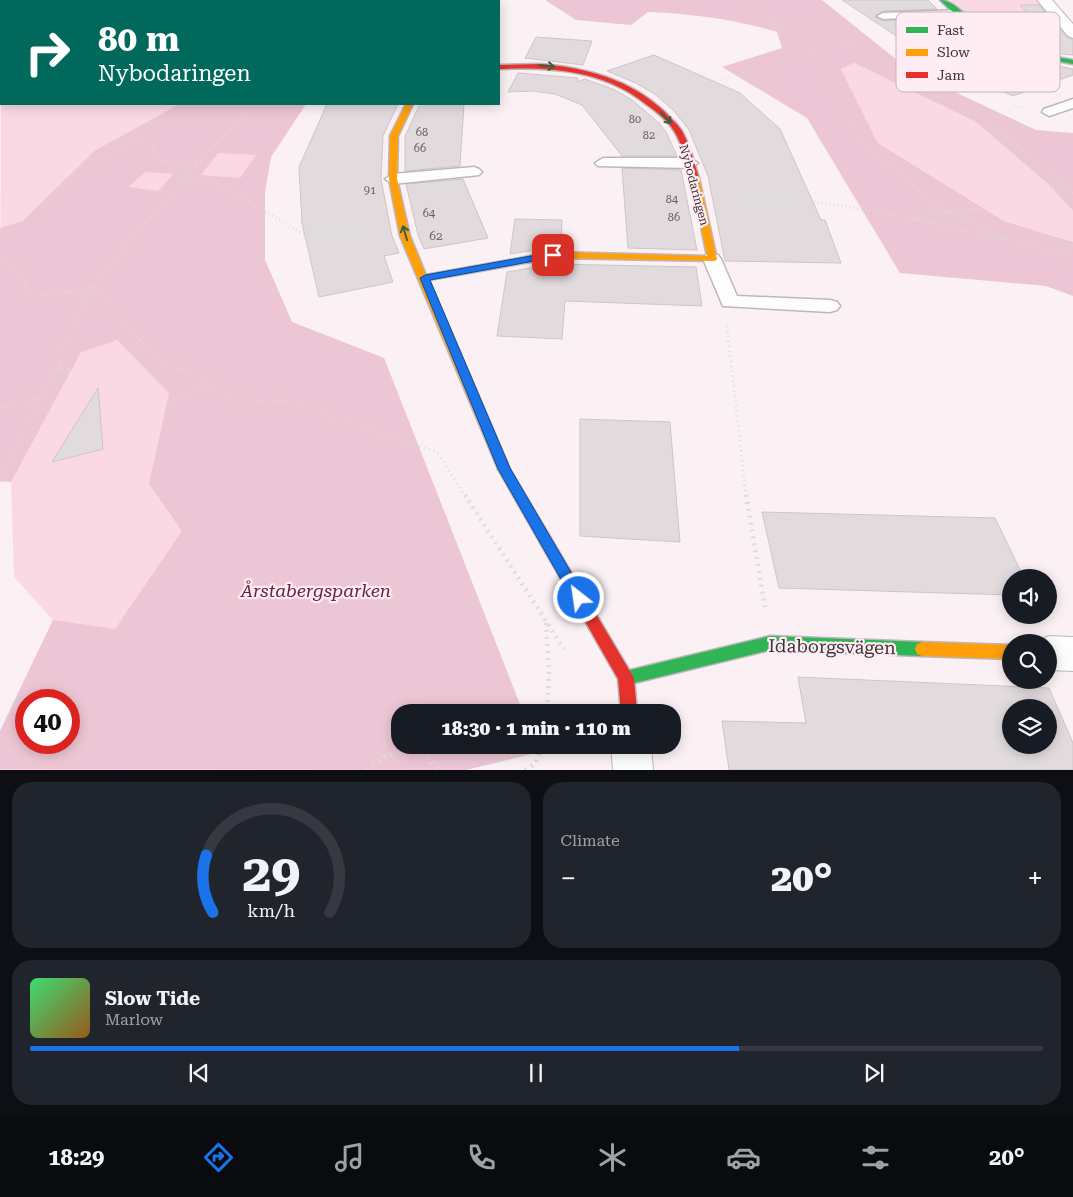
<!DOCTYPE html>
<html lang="en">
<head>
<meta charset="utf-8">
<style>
	body { margin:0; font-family:"Roboto Serif",serif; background:#20242c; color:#f1f3f6; height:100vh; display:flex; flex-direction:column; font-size:19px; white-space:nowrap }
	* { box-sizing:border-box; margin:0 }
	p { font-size:16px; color:#9ea1a6 }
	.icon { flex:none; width:28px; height:28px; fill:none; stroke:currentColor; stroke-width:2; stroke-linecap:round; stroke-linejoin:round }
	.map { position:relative; height:770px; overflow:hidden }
	.details { display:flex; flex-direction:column; gap:12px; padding:12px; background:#0d0f14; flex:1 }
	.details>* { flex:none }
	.guide { position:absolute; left:0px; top:0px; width:500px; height:105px; box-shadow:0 2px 12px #0003; background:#00695c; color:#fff; overflow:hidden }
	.tools { position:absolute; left:1002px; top:569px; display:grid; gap:10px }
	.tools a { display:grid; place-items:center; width:55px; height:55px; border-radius:50%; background:#171b24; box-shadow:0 2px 12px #0003; font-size:25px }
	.speed { position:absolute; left:15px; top:689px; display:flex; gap:10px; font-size:25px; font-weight:700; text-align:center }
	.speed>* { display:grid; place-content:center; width:65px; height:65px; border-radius:50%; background:#171b24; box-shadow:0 2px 12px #0003; line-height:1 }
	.speed .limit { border:8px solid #d22; background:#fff; color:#111 }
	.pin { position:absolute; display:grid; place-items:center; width:42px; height:42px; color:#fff; margin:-21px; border-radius:10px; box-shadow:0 2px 8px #0006 }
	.me { position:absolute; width:55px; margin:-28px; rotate:330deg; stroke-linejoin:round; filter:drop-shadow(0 0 4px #0008) }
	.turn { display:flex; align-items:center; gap:18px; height:105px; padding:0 15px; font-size:22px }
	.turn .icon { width:65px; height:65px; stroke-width:2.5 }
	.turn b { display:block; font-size:35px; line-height:42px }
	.big { font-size:38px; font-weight:800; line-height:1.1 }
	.details .tile { flex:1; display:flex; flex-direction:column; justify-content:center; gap:8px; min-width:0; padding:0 18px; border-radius:20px; background:#20242c }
	.details .dial { align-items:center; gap:0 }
	.dial svg { height:130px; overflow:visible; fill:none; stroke:#363941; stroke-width:7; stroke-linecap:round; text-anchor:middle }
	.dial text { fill:#f1f3f6; stroke:none }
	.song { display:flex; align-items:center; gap:15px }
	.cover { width:60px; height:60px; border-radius:8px; background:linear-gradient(135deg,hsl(140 70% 55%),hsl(30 70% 35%)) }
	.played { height:5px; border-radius:2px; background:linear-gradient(90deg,#1a73e8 70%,#363941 70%) }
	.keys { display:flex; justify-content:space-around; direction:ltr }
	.heat { display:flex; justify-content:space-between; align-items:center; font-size:28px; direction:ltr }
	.details .tiles { flex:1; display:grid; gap:12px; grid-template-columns:1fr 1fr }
	.tile:last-child { grid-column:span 2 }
	.trip { position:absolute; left:391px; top:704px; width:290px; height:50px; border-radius:20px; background:#171b24; box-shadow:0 2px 12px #0003; font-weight:800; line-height:50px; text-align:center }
	.dock { display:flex; height:80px; justify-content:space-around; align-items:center; background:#090b0e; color:#9ea1a6 }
	.dock .icon { width:35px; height:35px }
	.dock .current { color:#1a73e8 }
	.dock b { font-size:22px; color:#f1f3f6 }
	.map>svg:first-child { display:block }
	.green { fill:#fad9e5; fill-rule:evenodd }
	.forest { fill:#ecc6d4; fill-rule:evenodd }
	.building { fill:#e2dbde; stroke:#cdc5c7; fill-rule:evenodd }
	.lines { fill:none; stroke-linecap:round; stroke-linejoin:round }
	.lane-casing { stroke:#beb7ba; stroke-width:3 }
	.street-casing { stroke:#beb7ba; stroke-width:2 }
	.fast-casing { stroke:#beb7ba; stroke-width:3 }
	.slow-casing { stroke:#beb7ba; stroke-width:3 }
	.jam-casing { stroke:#beb7ba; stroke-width:3 }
	.path-far3 { stroke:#dddbdb; stroke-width:2; stroke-dasharray:0.5 2.5; stroke-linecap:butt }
	.path-far2 { stroke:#dddbdb; stroke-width:2.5; stroke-dasharray:1 3; stroke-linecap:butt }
	.path-far1 { stroke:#dddbdb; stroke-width:3; stroke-dasharray:1 4; stroke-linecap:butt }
	.path { stroke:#dddbdb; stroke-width:4.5; stroke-dasharray:2 5; stroke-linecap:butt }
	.lane { fill:#fefdfd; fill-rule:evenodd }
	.street { fill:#fefdfd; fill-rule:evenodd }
	.fast { fill:#30b455; fill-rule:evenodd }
	.slow { fill:#ff9f0a; fill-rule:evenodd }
	.jam { fill:#e5322d; fill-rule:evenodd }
	.oneway { stroke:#386142 }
	.route { fill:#1a73e8; stroke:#114b97 }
	.labels { text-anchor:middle; stroke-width:4.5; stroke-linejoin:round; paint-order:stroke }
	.far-number-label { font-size:11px; fill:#676063 }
	.far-street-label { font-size:12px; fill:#3c3538; stroke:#ffedf3 }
	.number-label { font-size:12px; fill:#676063 }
	.near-park-label { font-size:18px; font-style:italic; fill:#682142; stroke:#ffedf3 }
	.near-street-label { font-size:18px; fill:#3c3538; stroke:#ffedf3 }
	.key { fill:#ffedf3; stroke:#c4b6bb; stroke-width:1 }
	.key-label { font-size:14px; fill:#3c3538 }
</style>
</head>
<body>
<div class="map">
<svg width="1073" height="770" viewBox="0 0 1073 770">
	<rect width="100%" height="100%" fill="#fbf1f4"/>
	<!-- green -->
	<path class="green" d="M 950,0 L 1036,0 L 1060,25 L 1010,21 L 1021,39 C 994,37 971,16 950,0 Z
		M 1,52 L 1,104 L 306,104 L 271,157 L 265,192 L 265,260 L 292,322 L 384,358 L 523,712 L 400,712 L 400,745 L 536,745 L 539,752 L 466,770 L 0,770 L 0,731 L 53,620 L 14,577 L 11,482 L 0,481 ZM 26,700 L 69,700 L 69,742 L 26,742 Z
		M 854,63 L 976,122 L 1049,185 L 1073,211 L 1073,242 L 1004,221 L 878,143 L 841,69 Z"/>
	<!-- forest -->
	<path class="forest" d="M 241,0 L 420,0 L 240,1 Z
		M 545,0 L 822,0 L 912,72 L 1036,130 L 1073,133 L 1073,211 L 1049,185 L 976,122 L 854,63 L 841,69 L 878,143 L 1004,221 L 1073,242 L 1073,296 L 1046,286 L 900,273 L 807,118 L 722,67 L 782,48 L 777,32 C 733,19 693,14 648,12 L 631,25 L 576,20 Z
		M 180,104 L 306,104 L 271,157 L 265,192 L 265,260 L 292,322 L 384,358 L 523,712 L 400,712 L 400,745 L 536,745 L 539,752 L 466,770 L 0,769 L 0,731 L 53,620 L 115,629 L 182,531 L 149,484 L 169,393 L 117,340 L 81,352 L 11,482 L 0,481 L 0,228 L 23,221 L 94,151 ZM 218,153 L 256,155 L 240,178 L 201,175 ZM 145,172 L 173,174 L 173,175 L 158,191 L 129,187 ZM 26,700 L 69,700 L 69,742 L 26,742 Z"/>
	<!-- building -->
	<path class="building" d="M 842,0 L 928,0 L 937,9 L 883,11 L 875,17 L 883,21 L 946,18 L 991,45 L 941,56 L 934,61 Z
		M 1020,5 L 1039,5 L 1067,37 L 1073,40 L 1073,55 L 1053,53 L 1027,43 L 1015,23 L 1038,24 Z
		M 536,37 L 592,41 L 583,65 L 525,58 Z
		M 1006,54 L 1048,79 L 1038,62 L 1073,69 L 1073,75 L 1013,96 L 946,67 Z
		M 654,55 L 740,93 L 780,129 L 821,220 L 825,220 L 841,263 L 725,261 L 708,176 L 689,130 L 674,111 L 656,95 L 636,83 L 607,71 Z
		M 518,73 L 578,78 L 577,82 L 585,79 L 615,90 L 632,100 L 659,123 L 666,132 L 677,156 L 622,156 L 582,105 L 555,94 L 532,91 L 508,92 Z
		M 327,104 L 398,104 L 383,136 L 381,179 L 392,236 L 399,253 L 384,256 L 393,282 L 319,297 L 302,223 L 299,167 Z
		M 420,104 L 464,104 L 460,166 L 405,171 L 405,136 Z
		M 622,168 L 681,170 L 697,250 L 628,248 Z
		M 463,179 L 488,238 L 424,249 L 418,235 L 406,184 Z
		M 515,219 L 562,220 L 561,246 L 510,254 Z
		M 553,264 L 696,267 L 702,306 L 565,301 L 562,339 L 497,336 L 507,272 Z
		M 98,388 L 103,449 L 52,462 Z
		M 580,419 L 670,422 L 680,542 L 580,536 Z
		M 762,512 L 995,518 L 1024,578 L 1011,578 L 1011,595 L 779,588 Z
		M 798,677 L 1049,688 L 1073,743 L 1073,770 L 729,770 L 722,721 L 806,723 ZM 1011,708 L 1049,708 L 1049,745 L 1011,745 Z"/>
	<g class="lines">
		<defs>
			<path id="lane" d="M 959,10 L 965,13 L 963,15 L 883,19 L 877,16 L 883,13 Z
				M 1016,42 L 1022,46 L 1020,49 L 941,66 L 935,62 L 941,58 Z
				M 1073,99 L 1073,108 L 1049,116 L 1042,112 L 1044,109 Z
				M 603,158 L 690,158 L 698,163 L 690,168 L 598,166 L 595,163 Z
				M 474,167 L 479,169 L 482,172 L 479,175 L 393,184 L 385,179 L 393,174 Z
				M 712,254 L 718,255 L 721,259 L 737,296 L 830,300 L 837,302 L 840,306 L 837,310 L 830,312 L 723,306 L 703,259 L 706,255 Z"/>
			<path id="street" d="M 1037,0 L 1052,0 L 1073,24 L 1073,38 L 1068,36 Z
				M 1049,636 L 1073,637 L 1073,671 L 1049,670 L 1049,642 L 1035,642 Z
				M 611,745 L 651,745 L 653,770 L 613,770 Z"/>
			<path id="fast" d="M 940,0 C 952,0 963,13 972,20 C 1003,41 1037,54 1073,60 L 1073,64 C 1025,56 975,36 940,0 Z
				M 770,636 L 922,642 L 927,644 L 929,649 L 927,654 L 922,656 L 770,650 L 626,685 L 621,683 L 618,678 L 621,673 L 626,671 Z"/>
			<path id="slow" d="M 406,104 L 413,104 L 398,136 L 397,179 L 410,236 L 426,275 L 553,252 L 707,256 L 691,178 L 695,176 L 699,178 L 717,259 L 715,261 L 553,258 L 429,280 L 510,469 L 508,472 L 500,472 L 498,469 L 400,236 L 389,179 L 390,136 Z
				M 922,642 L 1011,645 L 1011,659 L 922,656 L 917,654 L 915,649 L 917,644 Z"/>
			<path id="jam" d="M 541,64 C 587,68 629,79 664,111 C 670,118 677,123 682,131 C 690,145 694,162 699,178 L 698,180 L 692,180 L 691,178 C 686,163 683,145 674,131 C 668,121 657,112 647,105 C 604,70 552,67 499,69 L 499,65 Z
				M 504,464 L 508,466 L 631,673 L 634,678 L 637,712 L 621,712 L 618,679 L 498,469 L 500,466 Z"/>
		</defs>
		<!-- lane casing -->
		<use href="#lane" class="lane-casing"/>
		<!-- street casing -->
		<use href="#street" class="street-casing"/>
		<!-- fast casing -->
		<use href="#fast" class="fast-casing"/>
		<!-- slow casing -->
		<use href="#slow" class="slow-casing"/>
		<!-- jam casing -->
		<use href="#jam" class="jam-casing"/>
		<!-- path-far3 -->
		<path class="path-far3" d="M 747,0 L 780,26 L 808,41 L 851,124
			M 407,1 L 409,0
			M 772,18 C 835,28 880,63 934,93 C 952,104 975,111 991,124
			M 886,65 L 907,55 L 915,57
			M 680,93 L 737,74 L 799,60 L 834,46 L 852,44 L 847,30 L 860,26
			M 988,122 L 1015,106 L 1024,108
			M 235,124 L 255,104"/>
		<!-- path-far2 -->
		<path class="path-far2" d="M 851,123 L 866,146 L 944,211 L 1013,241 L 1073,257
			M 989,123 L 1073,192
			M 93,163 L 130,143 L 153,144 L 158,161 L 196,164
			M 181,180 L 219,184 L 303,234 L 370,226
			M 730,196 C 821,196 918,220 1007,240
			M 914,219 L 944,211 L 993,208 L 1063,186
			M 1063,254 L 1073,244
			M 0,262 C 14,262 19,275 26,286
			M 95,286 C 139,228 185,175 236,123"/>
		<!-- path-far1 -->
		<path class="path-far1" d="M 25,285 L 30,293 L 55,295 L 95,286 L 164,368 L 187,370 L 232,400 L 292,402 L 437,452 L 465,496
			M 727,326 L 746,496
			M 130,353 L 143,344
			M 58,368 L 72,371
			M 165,405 L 209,385
			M 0,407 L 41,397
			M 0,482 L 22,433 L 58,368 L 69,332 L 96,285"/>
		<!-- path -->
		<path class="path" d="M 465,495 L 564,649
			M 746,495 L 765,607
			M 546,623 L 549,673 L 547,712
			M 367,770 L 385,756 L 417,747 L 439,770
			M 525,770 L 535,764 L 542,745"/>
		<!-- lane -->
		<use href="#lane" class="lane"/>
		<!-- street -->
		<use href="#street" class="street"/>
		<!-- fast -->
		<use href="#fast" class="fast"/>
		<!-- slow -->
		<use href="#slow" class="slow"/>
		<!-- jam -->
		<use href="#jam" class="jam"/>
	</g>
	<!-- one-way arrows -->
	<defs><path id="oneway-shaft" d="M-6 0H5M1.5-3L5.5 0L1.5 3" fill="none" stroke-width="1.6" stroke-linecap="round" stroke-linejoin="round" transform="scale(1.25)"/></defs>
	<g class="oneway">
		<use href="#oneway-shaft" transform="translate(547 66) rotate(3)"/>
		<use href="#oneway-shaft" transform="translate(666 118) rotate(48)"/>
		<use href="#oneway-shaft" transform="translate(405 233) rotate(-106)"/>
	</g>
	<!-- route -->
	<path class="route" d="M 553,252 L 556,253 L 556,257 L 430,280 L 510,468 L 586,598 L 584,602 L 579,604 L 574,602 L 498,469 L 420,278 L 425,275 Z"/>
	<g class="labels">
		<!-- far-number labels -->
		<g class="far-number-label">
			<text x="635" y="123">80</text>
			<text x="422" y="136">68</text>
			<text x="649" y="139">82</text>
			<text x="420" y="152">66</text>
			<text x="370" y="194">91</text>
			<text x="672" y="203">84</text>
			<text x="429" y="217">64</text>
			<text x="674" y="221">86</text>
		</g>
		<!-- far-street labels -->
		<g class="far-street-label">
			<text transform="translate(694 185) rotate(75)" y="4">Nybodaringen</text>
		</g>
		<!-- number labels -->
		<g class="number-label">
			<text x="436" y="240">62</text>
		</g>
		<!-- near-park labels -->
		<g class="near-park-label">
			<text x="316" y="597">Årstabergsparken</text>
		</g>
		<!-- near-street labels -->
		<g class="near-street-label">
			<text transform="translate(832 647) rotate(1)" y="6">Idaborgsvägen</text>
		</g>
	</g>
	<!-- legend -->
	<rect x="896" y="12" width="164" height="80" rx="8" class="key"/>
	<rect x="906" y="27" width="22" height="6" fill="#30b455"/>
	<rect x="906" y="49" width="22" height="7" fill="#ff9f0a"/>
	<rect x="906" y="72" width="22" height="6" fill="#e5322d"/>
	<g class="key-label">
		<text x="937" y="35">Fast</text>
		<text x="937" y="57">Slow</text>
		<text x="937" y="80">Jam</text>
	</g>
</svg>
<div class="tools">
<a><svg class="icon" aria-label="sound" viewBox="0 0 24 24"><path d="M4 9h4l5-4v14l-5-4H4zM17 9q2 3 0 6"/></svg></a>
<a><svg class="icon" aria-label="search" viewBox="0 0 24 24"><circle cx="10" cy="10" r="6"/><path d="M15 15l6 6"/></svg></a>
<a><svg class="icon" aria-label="layers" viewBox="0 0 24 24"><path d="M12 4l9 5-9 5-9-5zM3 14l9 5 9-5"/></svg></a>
</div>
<div class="speed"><div class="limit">40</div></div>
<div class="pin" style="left:553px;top:255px;background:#d93025"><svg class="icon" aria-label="arrive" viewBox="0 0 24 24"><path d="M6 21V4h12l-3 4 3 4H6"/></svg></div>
<svg class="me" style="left:579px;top:598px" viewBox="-20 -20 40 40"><circle r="17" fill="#1a73e8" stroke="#fff" stroke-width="3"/><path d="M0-11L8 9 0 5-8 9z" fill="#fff"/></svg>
<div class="trip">18:30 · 1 min · 110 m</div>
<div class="guide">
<div class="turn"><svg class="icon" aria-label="right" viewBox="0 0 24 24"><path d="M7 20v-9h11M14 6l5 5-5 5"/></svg><div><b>80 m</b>Nybodaringen</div></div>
</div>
</div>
<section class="details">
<div class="tiles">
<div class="tile dial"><svg viewBox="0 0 100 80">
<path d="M14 69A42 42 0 1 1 86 69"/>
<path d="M14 69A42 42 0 0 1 10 34" stroke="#1a73e8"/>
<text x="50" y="56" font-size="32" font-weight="700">29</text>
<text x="50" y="72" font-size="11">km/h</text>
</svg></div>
<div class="tile"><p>Climate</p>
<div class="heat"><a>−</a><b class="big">20°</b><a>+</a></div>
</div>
<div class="tile">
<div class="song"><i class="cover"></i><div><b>Slow Tide</b><p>Marlow</p></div></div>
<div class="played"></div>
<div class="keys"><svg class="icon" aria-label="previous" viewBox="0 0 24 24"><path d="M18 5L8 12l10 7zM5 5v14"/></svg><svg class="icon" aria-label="pause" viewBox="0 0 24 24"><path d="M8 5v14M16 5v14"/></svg><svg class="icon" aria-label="next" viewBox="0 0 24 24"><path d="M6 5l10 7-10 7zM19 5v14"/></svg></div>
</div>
</div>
</section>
<nav class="dock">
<b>18:29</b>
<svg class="icon current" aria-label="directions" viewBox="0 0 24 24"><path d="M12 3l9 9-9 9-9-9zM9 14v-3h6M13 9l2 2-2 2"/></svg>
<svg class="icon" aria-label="music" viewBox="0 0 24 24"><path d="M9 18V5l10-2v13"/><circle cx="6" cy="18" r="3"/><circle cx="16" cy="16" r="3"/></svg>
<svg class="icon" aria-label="phone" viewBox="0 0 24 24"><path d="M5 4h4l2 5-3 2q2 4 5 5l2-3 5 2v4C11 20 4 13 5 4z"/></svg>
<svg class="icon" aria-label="climate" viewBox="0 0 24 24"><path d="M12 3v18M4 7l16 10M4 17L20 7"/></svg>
<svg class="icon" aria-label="car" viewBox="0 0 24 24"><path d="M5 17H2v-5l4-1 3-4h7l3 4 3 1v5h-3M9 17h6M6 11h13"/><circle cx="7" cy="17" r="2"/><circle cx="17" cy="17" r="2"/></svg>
<svg class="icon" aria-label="filters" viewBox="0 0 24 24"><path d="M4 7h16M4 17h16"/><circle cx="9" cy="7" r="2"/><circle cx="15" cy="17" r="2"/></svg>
<b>20°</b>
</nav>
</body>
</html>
